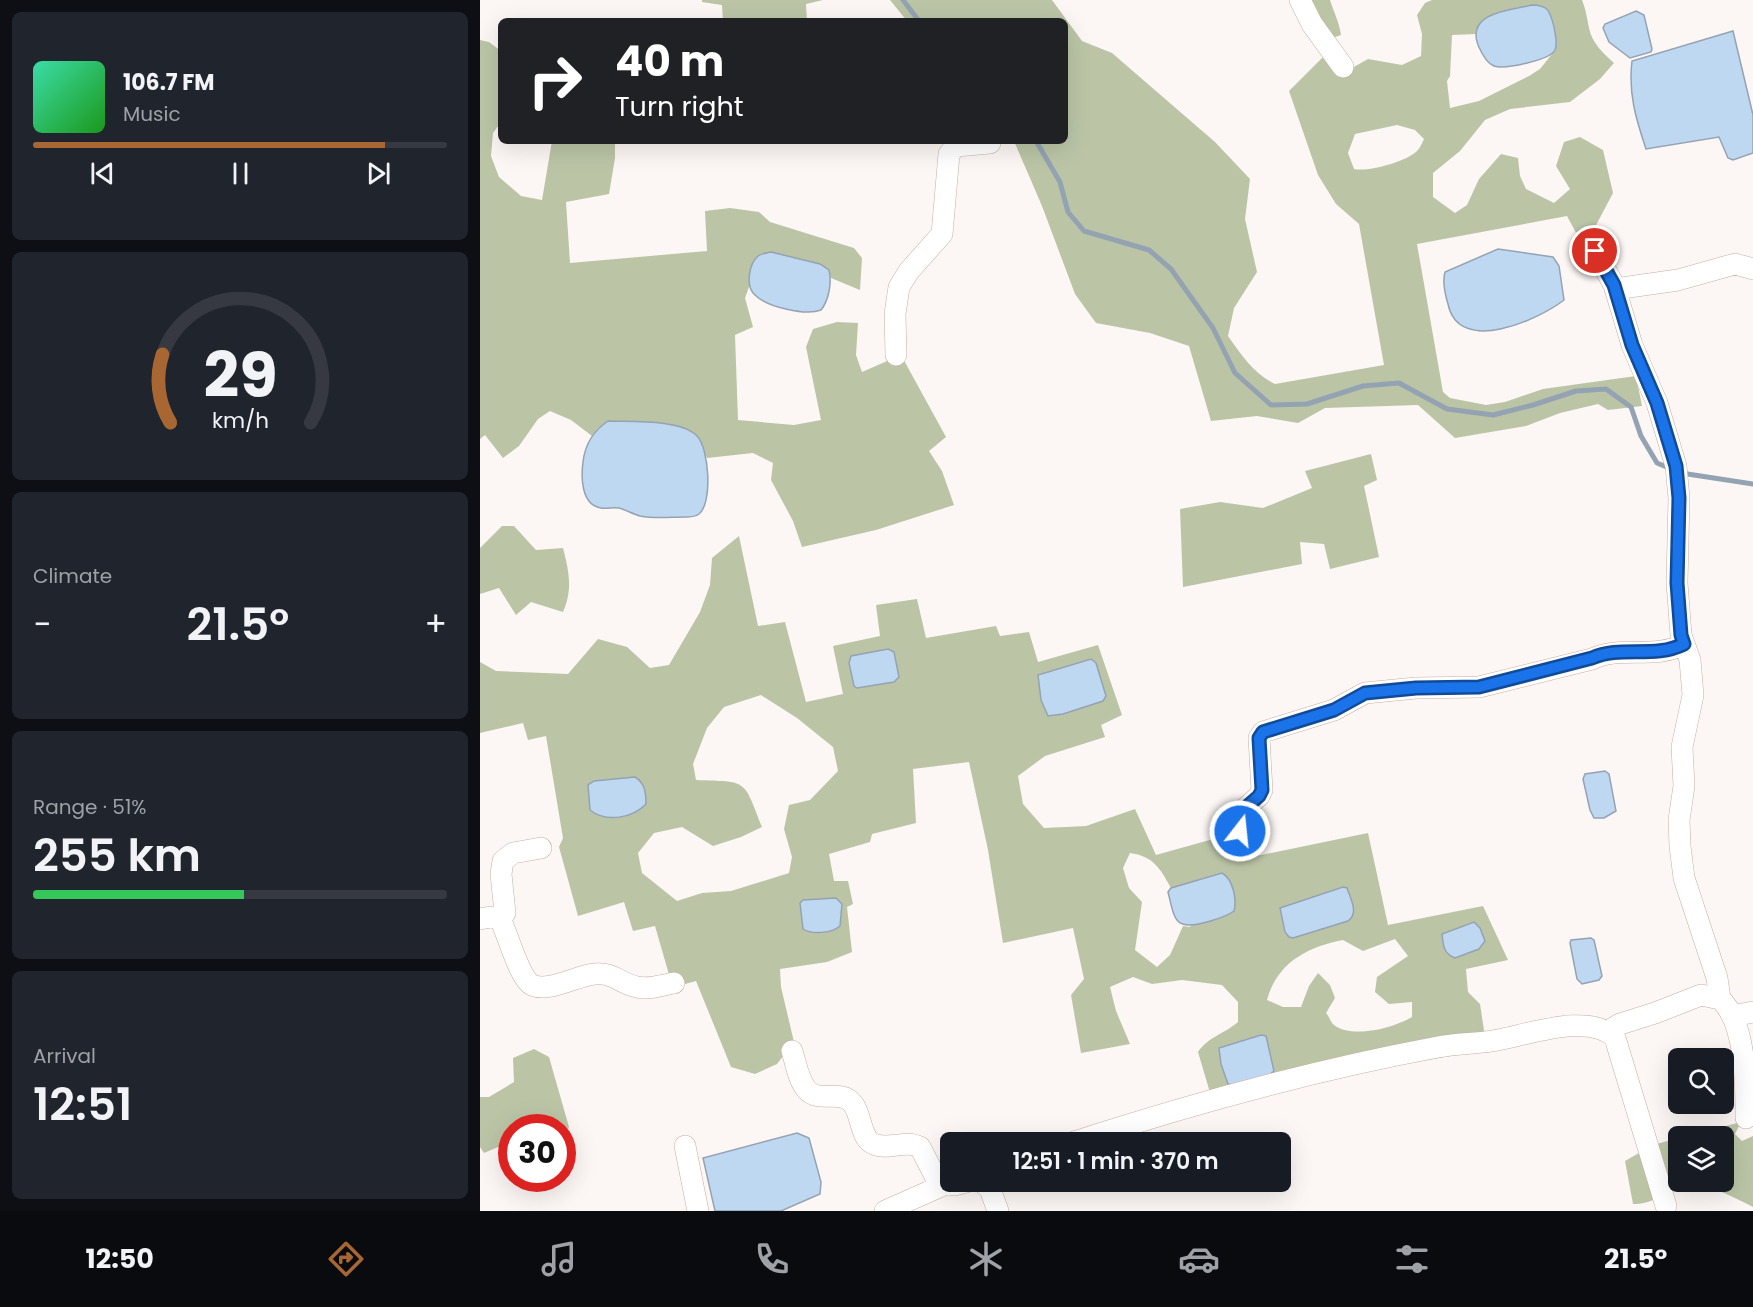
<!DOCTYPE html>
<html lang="en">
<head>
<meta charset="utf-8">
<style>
	body { margin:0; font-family:Poppins,sans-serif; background:#20242c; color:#f1f3f6; height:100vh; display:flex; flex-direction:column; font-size:22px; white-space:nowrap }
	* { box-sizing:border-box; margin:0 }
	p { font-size:20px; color:#9ea1a6 }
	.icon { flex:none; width:33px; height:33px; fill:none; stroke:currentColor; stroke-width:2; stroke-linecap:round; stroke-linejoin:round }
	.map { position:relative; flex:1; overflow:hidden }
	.details { display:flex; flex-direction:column; gap:12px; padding:12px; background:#0d0f14; width:480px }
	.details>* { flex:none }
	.banner { position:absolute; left:18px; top:18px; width:570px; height:126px; border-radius:9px; box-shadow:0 6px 24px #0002; background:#202124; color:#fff; overflow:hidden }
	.controls { position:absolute; left:1188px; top:1048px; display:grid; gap:12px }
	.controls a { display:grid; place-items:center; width:66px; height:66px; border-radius:9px; background:#171b24; box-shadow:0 6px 24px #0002; font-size:30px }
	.speed { position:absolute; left:18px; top:1114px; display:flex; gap:12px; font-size:30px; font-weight:700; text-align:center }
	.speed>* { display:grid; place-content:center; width:78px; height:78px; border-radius:50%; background:#171b24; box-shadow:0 6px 24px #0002; line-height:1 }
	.speed .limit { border:9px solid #d22; background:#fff; color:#111 }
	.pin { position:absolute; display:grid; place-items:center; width:51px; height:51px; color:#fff; margin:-26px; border:3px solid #fff; border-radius:50%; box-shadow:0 2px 6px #0007 }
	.me { position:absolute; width:66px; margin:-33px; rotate:16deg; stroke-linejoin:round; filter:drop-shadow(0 0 4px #0008) }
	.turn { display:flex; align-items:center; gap:21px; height:126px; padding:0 18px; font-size:27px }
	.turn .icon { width:78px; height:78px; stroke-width:2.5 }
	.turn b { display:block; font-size:42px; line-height:51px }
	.big { font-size:45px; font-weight:600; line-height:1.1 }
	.details .widget { flex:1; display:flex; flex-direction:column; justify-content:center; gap:9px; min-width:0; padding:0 21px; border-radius:9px; background:#20242c }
	.details .dial { align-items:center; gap:0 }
	.dial svg { height:156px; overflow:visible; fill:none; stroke:#363941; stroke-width:7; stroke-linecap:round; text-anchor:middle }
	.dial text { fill:#f1f3f6; stroke:none }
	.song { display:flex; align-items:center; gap:18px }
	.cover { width:72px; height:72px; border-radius:9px; background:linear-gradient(135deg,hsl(160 70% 55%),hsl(120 70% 35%)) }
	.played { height:6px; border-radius:3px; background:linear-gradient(90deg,#a86732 85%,#363941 85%) }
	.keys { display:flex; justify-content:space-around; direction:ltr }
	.heat { display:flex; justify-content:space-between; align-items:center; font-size:33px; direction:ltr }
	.charge { height:9px; border-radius:4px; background:linear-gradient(90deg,#34c759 51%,#363941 0) }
	.trip { position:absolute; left:460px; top:1132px; width:351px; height:60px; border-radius:9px; background:#171b24; box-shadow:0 6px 24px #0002; font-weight:600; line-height:60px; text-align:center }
	.tab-bar { display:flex; height:96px; justify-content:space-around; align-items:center; background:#090b0e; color:#9ea1a6 }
	.tab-bar .icon { width:42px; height:42px }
	.tab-bar .current { color:#a86732 }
	.tab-bar b { font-size:27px; color:#f1f3f6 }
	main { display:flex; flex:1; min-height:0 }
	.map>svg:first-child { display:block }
	.forest { fill:#bbc5a6; fill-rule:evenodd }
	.water { fill:#bfd8f1; stroke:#94a3b2; stroke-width:1.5 }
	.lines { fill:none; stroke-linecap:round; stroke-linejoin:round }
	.stream { stroke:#94a3b2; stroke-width:5 }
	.minor-casing { stroke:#c8afa0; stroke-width:22 }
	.minor { stroke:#fff; stroke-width:21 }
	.route-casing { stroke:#114b97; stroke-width:15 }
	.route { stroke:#1a73e8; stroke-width:10 }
</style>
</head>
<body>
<main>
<section class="details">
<div class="widget">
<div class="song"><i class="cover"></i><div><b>106.7 FM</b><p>Music</p></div></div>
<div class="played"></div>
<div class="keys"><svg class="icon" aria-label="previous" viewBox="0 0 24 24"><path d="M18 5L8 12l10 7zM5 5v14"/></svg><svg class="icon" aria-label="pause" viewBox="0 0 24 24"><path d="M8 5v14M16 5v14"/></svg><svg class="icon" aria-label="next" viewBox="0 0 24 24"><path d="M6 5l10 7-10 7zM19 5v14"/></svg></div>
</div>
<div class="widget dial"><svg viewBox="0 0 100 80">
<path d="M14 69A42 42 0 1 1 86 69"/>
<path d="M14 69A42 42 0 0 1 10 34" stroke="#a86732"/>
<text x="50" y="56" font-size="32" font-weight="700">29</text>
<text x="50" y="72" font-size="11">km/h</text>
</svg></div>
<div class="widget"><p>Climate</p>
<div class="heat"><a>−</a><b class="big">21.5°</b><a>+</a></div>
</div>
<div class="widget"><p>Range · 51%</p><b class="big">255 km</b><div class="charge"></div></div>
<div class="widget"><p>Arrival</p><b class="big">12:51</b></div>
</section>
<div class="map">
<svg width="1273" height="1211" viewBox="0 0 1273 1211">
	<rect width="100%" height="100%" fill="#fcf7f4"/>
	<!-- forest -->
	<path class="forest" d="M 222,0 L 343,0 L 326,4 L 327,21 L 243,21 L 242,5 L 222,2 Z
		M 410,0 L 572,0 L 602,41 L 632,53 L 735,142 L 770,179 L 765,219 L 777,272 L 754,308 L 748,336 C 762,356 774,374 795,384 L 904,365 L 879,224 L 856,204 L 838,175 L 809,91 L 844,56 L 865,72 L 888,59 L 922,65 L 941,56 L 942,34 L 937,15 L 945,3 L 952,0 L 1102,0 C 1106,10 1107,18 1109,28 C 1112,43 1123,53 1134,63 L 1120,79 L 1090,102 L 1030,109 L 1005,120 L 980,151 L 953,173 L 953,197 L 975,213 L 987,205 L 999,179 L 1021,154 L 1038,158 L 1040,176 L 1046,189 L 1074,203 L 1090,189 L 1076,166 L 1084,142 L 1100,137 L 1123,150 L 1133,193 L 1114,229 L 1102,244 L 1087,216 L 937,244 L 963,392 L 970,398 L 1006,405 L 1025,402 L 1063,389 L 1156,376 L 1162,406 L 1128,410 L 1118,404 L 1080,413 L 1046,426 L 975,438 L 938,405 L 845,408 L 818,423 L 777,416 L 731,421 L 709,346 L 670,333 L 616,323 L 595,294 L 562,206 L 534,141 L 585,141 L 585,21 L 427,21 ZM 1052,5 L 1076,49 L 1060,69 L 1049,76 L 999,101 L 970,108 L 967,81 L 970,76 L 972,35 L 996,34 C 1002,9 1031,10 1052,5 ZM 917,125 L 935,130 L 944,139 C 942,143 940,148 937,151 C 926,162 888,172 874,169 L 868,153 L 875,134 Z
		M 825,0 L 850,0 C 854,13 859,21 861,35 L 849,39 Z
		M 0,40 L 9,42 L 21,51 L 21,122 L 13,133 L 11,156 L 19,177 L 41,196 L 62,200 L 72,141 L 135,141 L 135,158 L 129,194 L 86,202 L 90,263 L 227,251 L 225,211 L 250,208 L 279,212 L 290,222 L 374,248 L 382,258 L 380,290 L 351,278 L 349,270 L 291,252 L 280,254 L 270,274 L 269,287 L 265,298 L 273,327 L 255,335 L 258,420 L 314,425 L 341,420 L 326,347 L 333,329 L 357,322 L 378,323 L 376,355 L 382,372 L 421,355 L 466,437 L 449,451 L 462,471 L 474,505 L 396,530 L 322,547 L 313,521 L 291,480 L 293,463 L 273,453 L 227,458 C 224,452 222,442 218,437 C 201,417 141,427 118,428 L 112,436 L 91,420 L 70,411 L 58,419 L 39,446 L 23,458 L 5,435 L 0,439 Z
		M 891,454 L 897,480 L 884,486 L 899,557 L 850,569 L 844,544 L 820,542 L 822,564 L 703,587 L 700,509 L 740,502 L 783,508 L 832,488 L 825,471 Z
		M 22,526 L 34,526 L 56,550 L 83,548 C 89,571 93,590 83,612 L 51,602 L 36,615 L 19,588 L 0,594 L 0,548 Z
		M 259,536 L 278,626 L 305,622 L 326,702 L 363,694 L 353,646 L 400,636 L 396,605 L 437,599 L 446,638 L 516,626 L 520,636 L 549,632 L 558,662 L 618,645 L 642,715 L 621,725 L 625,737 L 565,756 L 538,776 L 543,804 L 564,828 L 606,826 L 655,809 L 676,855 L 744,836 L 769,836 L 776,856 L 888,833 L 908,925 L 1003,906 L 1028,960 L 986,969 L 988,992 L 1000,1004 L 1007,1050 L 731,1096 L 718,1052 C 728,1037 744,1034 758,1022 L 758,1002 L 742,985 L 702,980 L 672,984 L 653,977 L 630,987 L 636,1011 L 650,1044 L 601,1053 L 591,995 L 604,979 L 593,928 L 523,943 L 508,850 L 489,762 L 433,769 L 436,823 L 392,834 L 390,842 L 349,854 L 354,881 L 368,881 L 373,904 L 367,907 L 372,952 L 347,962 L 300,969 L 301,987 L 314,1042 L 297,1064 L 275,1074 L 251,1067 L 216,981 L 198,986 L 190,978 L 175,926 L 153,931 L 144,902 L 98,916 L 79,847 L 83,838 L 66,736 L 48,740 L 43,723 L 0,733 L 0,662 L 16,671 L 88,674 L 118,639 L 147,647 L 170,668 L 189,665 L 220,612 L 230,585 L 232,558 ZM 281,695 L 317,718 L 353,747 L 358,771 L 330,800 L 309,805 L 304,829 L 312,857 L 309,873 L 251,891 L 222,893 L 197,901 L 162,873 L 158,853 L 174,833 L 202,827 L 233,846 L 261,837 L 282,827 C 263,778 268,782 216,780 L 213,764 L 227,728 L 244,707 ZM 650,853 C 673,856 680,868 691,888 L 742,873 L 710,927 L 703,926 L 690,955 L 677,967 L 655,950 L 662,902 L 649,888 L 643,868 ZM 915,939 L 928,956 L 897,977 L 895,992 L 909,1004 L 932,1002 L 932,1017 C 914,1028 872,1039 854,1025 C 851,1023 849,1016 846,1013 L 855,998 L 850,985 L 838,973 L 829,986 L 821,1007 L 803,1007 L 787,1000 C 797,963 827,947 863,940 L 883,951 Z
		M 54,1049 L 69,1057 L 89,1127 L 83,1137 L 82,1128 L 32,1128 L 31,1149 L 18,1147 L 4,1153 L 0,1147 L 0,1097 L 9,1097 L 34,1082 L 33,1058 Z
		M 1261,1122 L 1255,1134 L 1262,1141 L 1273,1136 L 1273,1207 C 1247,1194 1222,1179 1193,1191 C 1177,1197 1171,1204 1153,1204 L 1145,1161 L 1173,1145 L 1198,1138 L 1198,1182 L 1244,1182 L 1244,1137 L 1204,1137 Z"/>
	<!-- water -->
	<path class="water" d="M 1052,5 C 1069,5 1070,12 1074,27 C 1075,34 1078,43 1075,50 C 1070,60 1024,70 1014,66 C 1006,63 1001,52 998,45 C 986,12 1031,10 1052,5 Z
		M 1156,11 L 1164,15 L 1172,49 L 1171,52 L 1150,58 L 1129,42 L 1123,28 L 1125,24 Z
		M 1253,31 L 1273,115 L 1273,153 L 1253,160 L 1248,158 L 1239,137 L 1166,149 C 1156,119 1148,93 1152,61 Z
		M 1018,249 L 1073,257 L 1079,266 L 1084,300 C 1058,320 979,356 968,304 C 965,294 962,282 965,272 Z
		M 291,252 L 340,264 L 349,270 C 352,282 349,300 341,310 C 326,316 287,307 275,295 C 265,286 269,264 278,256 C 282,253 287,253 291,252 Z
		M 128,421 C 151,422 201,419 217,436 C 229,448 233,503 219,514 C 215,517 210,517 206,517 C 190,517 175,519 160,516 C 153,514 146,510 139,508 C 133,507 127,509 121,508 C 101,505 101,477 103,462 C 105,444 113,431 128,421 Z
		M 408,649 L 414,652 L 419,677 L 414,682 L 377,688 L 374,686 L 369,663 L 371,656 Z
		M 611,659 L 616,663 L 626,696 L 623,701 L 583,714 L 568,716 L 561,700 L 558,675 Z
		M 1125,771 L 1129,774 L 1136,811 L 1124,818 L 1114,818 L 1110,810 L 1103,779 L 1105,774 Z
		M 155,777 C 165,783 166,793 166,804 C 153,818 126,823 110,810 L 108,785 L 114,781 Z
		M 742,873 C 753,879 757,899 754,911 C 746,917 737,919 727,922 C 695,931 695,921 688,892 L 691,888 Z
		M 863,887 L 867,888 C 871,900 879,913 868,921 L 813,938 L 809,937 L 805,932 L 800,908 Z
		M 356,898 L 362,904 L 360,926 C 352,933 332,935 323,929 L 320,903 L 323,900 Z
		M 994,922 L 1000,928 L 1005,941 L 999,949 L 975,958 C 964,954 963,946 962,934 Z
		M 1111,938 L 1114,940 L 1122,976 L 1119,980 L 1102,984 L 1097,979 L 1090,943 L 1091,940 Z
		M 781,1035 L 786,1036 L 794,1071 L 788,1076 L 753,1085 L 748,1084 L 741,1064 L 739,1048 Z
		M 317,1133 L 329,1138 L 341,1182 L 340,1194 L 301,1211 L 235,1211 L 223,1158 Z"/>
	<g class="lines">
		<!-- stream -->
		<path class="stream" d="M 423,0 L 439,21
			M 556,141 L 580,182 L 588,212 L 604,231 L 669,250 L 691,269 L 733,328 L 755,373 L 791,405 L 827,404 L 883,386 L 919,383 L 967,409 L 1013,415 L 1053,405 L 1096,391 L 1126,389 L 1151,407 L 1161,436 L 1177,463 L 1189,468
			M 1201,473 L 1273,484"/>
		<defs>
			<path id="minor" d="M 820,0 L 832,24 L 863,67
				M 1115,251 L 1134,285 L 1152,345 L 1177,403 L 1196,466 L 1199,498 L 1197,583 L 1201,635 L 1210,660 L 1213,695 L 1202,747 L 1204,786 L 1199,820 L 1200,846 L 1204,878 L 1237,978 L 1240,999
				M 1135,289 L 1198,280 L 1255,264 L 1273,269
				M 416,355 L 415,314 L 419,287 L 429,271 L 462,234 L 469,154 L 476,146 L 510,143
				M 751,841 C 760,831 763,825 762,811 L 779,796 L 782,790 L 779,738 L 783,732 L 854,710 L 885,693 L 936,688 L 999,687 L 1112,659 C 1141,645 1174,660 1204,644
				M 0,919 L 11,917 L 20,919 C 28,934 39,978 52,985 C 69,993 98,975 115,974 C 133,972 141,984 157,987 C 169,990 182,985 194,983
				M 20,919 L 25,913 L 21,874 L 23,861 L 33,853 L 61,848
				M 1252,1016 L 1273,1012
				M 1128,1031 L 1140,1024 L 1175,1013 L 1221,995 L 1240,999 C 1266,1022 1266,1085 1266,1118
				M 312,1051 C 316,1063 318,1080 327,1090 C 340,1104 361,1088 373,1104 C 382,1115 380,1139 394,1144 C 409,1151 425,1139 440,1147 L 458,1182 L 474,1185 L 486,1182
				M 591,1143 C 711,1104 834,1070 958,1047 C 976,1043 994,1044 1012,1041 C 1045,1036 1109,1011 1135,1038 L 1186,1206
				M 205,1146 L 218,1211
				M 502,1182 L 510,1189 L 518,1211
				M 405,1211 L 466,1184"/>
		</defs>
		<!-- minor casing -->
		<use href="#minor" class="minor-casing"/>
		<!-- minor -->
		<use href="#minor" class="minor"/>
	</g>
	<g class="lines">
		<defs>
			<path id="route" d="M 760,831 L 762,823 L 762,811 L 779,796 L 782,790 L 779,738 L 783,732 L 854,710 L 885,693 L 936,688 L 999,687 L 1112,658 C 1141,645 1174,659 1204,644 L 1201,635 L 1197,583 L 1199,498 L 1196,466 L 1177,403 L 1152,345 L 1134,285 L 1115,251"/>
		</defs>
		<!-- route casing -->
		<use href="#route" class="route-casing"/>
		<!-- route -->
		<use href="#route" class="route"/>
	</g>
</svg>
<div class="controls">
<a><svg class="icon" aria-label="search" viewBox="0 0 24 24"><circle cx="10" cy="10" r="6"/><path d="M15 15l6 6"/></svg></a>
<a><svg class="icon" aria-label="layers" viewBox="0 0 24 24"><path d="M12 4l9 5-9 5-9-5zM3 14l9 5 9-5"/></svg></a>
</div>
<div class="speed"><div class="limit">30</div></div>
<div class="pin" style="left:1115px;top:251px;background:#d93025"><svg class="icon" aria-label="arrive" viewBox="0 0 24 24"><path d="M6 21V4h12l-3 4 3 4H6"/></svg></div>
<svg class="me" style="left:760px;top:831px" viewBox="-20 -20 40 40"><circle r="17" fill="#1a73e8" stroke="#fff" stroke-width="3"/><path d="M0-11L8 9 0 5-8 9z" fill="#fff"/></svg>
<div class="trip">12:51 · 1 min · 370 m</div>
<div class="banner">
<div class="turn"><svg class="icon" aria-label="right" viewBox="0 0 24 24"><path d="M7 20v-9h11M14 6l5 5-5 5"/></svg><div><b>40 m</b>Turn right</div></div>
</div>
</div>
</main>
<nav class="tab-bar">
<b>12:50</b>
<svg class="icon current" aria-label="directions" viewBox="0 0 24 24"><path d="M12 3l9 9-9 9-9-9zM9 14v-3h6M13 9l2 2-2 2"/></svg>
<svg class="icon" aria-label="music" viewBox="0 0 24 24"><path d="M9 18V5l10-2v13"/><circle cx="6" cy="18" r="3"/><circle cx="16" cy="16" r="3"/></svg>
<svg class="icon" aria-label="phone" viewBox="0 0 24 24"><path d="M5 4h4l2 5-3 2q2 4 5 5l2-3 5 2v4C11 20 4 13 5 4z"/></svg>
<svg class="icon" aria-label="climate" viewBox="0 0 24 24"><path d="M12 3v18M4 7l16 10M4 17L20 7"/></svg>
<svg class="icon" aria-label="car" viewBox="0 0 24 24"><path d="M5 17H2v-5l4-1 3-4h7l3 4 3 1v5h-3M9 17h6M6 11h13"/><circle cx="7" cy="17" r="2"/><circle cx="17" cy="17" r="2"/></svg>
<svg class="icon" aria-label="filters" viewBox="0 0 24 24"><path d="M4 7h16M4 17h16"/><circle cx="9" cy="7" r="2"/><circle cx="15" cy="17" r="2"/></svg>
<b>21.5°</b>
</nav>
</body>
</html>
